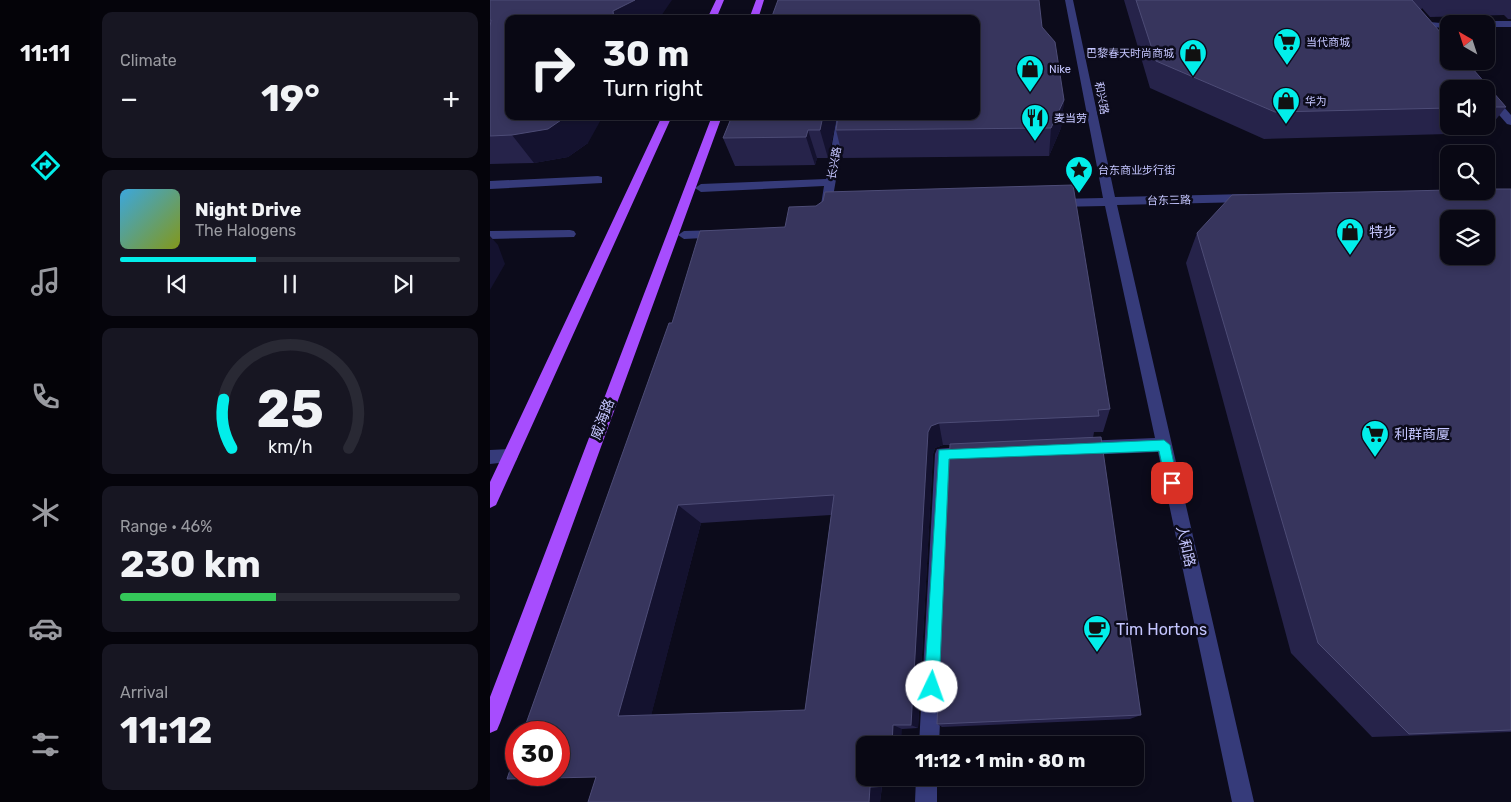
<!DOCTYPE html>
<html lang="en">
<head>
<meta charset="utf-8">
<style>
	body { margin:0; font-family:Rubik,"Noto Sans SC",sans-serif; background:#171622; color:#f1f3f6; height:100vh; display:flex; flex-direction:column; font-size:19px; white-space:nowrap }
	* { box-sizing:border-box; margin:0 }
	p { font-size:16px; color:#999aa0 }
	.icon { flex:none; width:28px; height:28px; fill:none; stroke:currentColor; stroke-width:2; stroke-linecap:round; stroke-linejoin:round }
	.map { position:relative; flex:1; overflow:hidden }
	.drawer { display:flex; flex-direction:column; gap:12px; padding:12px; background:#05040b; width:400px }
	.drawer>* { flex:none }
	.top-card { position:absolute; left:15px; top:15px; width:475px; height:105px; border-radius:10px; box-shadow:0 2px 8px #0003,0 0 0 1px #292934; background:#090814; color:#f1f3f6; overflow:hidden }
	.needle { width:32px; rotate:321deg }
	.tools { position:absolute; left:950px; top:15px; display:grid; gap:10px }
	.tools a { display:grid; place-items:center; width:55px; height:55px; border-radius:10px; background:#090814; box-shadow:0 2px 8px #0003,0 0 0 1px #292934; font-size:25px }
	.speed { position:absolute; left:15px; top:721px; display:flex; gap:10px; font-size:25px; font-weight:700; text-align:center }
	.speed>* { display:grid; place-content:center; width:65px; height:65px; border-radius:50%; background:#090814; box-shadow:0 2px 8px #0003,0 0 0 1px #292934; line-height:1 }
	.speed .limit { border:8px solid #d22; background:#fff; color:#111 }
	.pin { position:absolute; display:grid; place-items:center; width:42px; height:42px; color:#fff; margin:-21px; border-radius:10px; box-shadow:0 2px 8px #0006 }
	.me { position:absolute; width:55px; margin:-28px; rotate:3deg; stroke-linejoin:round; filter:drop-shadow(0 0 4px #0008) }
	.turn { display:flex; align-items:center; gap:18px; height:105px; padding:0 15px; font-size:22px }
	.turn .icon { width:65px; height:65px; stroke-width:2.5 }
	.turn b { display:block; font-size:35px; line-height:42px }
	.big { font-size:38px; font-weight:700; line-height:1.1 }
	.drawer .tile { flex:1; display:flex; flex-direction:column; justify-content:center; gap:8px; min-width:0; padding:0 18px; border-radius:10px; background:#171622 }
	.drawer .dial { align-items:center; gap:0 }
	.dial svg { height:130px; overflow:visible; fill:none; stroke:#292934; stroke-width:7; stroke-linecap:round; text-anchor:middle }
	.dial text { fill:#f1f3f6; stroke:none }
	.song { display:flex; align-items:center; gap:15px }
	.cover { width:60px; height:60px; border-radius:8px; background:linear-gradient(135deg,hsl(200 70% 55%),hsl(70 70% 35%)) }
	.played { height:5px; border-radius:2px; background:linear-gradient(90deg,#02eeea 40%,#292934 40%) }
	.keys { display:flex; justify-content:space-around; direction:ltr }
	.heat { display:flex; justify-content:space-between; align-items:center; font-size:28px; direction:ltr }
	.charge { height:8px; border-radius:4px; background:linear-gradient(90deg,#34c759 46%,#292934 0) }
	.trip { position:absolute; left:366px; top:736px; width:288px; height:50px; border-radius:10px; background:#090814; box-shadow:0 2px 8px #0003,0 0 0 1px #292934; font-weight:700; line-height:50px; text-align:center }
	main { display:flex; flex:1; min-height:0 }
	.menu { display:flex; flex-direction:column; width:90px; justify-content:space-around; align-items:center; background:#040308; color:#999aa0 }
	.menu .icon { width:35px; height:35px }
	.menu .current { color:#02eeea }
	.menu b { font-size:22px; color:#f1f3f6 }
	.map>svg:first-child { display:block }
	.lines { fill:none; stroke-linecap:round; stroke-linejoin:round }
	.street { fill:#363b7a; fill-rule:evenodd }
	.primary { fill:#a74dfe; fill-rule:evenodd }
	.wall { fill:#26234a; fill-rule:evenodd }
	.shaded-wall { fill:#14122f }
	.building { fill:#37355d; stroke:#4d4c76; fill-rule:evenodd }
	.route { fill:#02eeea; stroke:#019b98 }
	.labels { text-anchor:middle; stroke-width:5; stroke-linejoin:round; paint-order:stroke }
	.far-poi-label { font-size:11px; fill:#c5c6ff; stroke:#0c0b1b; text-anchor:start }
	.far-street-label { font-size:11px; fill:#c5c6ff; stroke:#0c0b1b }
	.poi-label { font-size:14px; fill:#c5c6ff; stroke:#0c0b1b; text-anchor:start }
	.street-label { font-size:14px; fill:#c5c6ff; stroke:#0c0b1b }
	.near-poi-label { font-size:16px; fill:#c5c6ff; stroke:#0c0b1b; text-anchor:start }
</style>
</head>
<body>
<main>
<nav class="menu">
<b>11:11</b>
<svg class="icon current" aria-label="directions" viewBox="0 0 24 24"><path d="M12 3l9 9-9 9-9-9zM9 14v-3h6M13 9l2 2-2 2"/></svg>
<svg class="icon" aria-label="music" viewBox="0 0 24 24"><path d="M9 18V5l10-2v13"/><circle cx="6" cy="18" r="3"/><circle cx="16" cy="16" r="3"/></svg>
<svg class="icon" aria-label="phone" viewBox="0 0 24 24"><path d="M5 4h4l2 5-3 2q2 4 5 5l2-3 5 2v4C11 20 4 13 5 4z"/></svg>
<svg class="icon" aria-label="climate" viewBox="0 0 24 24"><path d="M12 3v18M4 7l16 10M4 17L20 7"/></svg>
<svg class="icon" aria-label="car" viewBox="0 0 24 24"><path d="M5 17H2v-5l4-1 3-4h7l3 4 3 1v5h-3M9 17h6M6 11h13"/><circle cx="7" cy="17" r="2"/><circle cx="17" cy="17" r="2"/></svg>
<svg class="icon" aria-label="filters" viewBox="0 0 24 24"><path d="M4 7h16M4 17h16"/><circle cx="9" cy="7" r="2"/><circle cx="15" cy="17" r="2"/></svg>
</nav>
<section class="drawer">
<div class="tile"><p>Climate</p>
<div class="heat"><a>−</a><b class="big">19°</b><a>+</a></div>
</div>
<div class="tile">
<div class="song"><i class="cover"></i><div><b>Night Drive</b><p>The Halogens</p></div></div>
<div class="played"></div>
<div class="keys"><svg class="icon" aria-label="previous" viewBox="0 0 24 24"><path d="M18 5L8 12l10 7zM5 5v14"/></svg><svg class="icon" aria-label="pause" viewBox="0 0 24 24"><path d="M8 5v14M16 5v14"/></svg><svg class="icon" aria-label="next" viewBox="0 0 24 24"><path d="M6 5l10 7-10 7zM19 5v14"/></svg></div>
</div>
<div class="tile dial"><svg viewBox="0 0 100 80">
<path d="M14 69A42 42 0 1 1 86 69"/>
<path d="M14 69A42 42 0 0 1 9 39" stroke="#02eeea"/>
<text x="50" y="56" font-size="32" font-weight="700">25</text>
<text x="50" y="72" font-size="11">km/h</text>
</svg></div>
<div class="tile"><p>Range · 46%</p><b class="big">230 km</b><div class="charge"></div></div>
<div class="tile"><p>Arrival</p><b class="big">11:12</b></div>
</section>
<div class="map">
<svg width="1021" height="802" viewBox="0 0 1021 802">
	<rect width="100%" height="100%" fill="#0c0b1b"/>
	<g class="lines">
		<!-- street -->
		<path class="street" d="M 575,0 L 583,0 L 625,197 L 757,194 L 763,198 L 757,202 L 627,205 L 764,802 L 742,802 L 668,452 L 593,455 L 587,453 L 585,448 L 587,443 L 593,441 L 665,438 L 615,206 L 565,207 L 559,203 L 565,199 L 613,198 Z
			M 996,21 L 1021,21 L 1021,27 L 996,27 L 996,24 L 992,24 Z
			M 939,22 L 963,24 L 959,24 L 959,28 L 936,27 L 935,25 Z
			M 996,90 L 1000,91 L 1021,115 L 1021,125 L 1017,124 L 996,100 Z
			M 347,116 L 357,116 L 340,214 L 332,214 L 330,211 L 334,186 L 211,192 L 205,188 L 211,184 L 336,179 Z
			M 108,176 L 112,177 L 112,183 L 0,189 L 0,181 Z
			M 80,230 L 84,231 L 86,234 L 84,237 L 0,239 L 0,231 Z
			M 229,230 L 233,231 L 235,234 L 233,237 L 194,239 L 188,235 L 194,231 Z
			M 480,446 L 486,448 L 488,453 L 486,458 L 461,461 L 449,745 L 429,745 L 445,454 L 447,449 Z
			M 20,449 L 26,451 L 28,456 L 26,461 L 0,464 L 0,450 Z
			M 426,778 L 447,778 L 447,802 L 425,802 Z"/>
		<!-- primary -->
		<path class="primary" d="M 226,0 L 234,0 L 226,19 L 217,19 Z
			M 266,0 L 274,0 L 268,19 L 259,19 Z
			M 172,116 L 182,116 L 6,505 L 0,508 L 0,482 Z
			M 222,116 L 232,116 L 10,723 L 7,730 L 0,733 L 0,697 Z"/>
	</g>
	<!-- wall -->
	<path class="wall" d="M 0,0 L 19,19 L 98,143 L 78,157 L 44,163 L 0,164 Z
		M 634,0 L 1021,0 L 1021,19 L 1018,19 L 1014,15 L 940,17 L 932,8 L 931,10 L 1016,107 L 995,133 L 774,139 L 660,88 ZM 959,89 L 996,89 L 996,126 L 959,126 Z
		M 552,27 L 574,100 L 571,128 L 559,156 L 353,158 L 346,130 Z
		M 242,116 L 347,116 L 338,158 L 327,158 L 325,165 L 245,166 L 233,138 Z
		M 1021,189 L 1021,732 L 882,737 L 801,653 L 696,263 L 707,233 Z
		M 179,323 L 620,409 L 613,432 L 604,432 L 603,438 L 651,715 L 640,719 L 452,727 L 447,724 L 460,445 L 453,445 L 445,448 L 443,454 L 428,728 L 412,729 L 375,778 L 409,778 L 409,785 L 392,787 L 390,802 L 98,802 L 106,777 ZM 341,515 L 315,710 L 161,715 L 211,523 Z"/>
	<!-- shaded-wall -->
	<path class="shaded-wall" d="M 145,0 L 182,0 L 169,19 L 124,19 L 123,11 Z
		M 574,100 L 571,128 L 559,156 L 561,128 Z
		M 77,116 L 113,116 L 98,143 L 78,157 L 44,163 L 22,135 Z
		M 333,116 L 347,116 L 338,158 L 330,130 Z
		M 318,130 L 327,158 L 325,165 L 316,137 Z
		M 0,236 L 8,245 L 15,264 L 0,290 Z
		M 449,423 L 453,445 L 445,448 L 443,454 L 428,728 L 421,725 L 438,432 L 441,426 Z
		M 188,505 L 211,523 L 160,720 L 128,716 Z
		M 403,725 L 412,729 L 411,745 L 402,745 Z
		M 400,778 L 409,778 L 409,785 L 399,786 Z
		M 392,785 L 390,802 L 379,802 L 380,787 Z"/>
	<!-- building -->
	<path class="building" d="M 0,0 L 145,0 L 123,11 L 124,19 L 19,19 L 19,116 L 77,116 L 58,129 L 22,135 L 0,136 L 0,27 L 1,20 L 0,20 Z
		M 288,0 L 549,0 L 552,27 L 565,42 L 574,100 L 561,128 L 346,130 L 348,116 L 486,116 L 486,19 L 281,19 Z
		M 646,0 L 922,0 L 959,42 L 959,61 L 976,61 L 1016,107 L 996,107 L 996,89 L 959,89 L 959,108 L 785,112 L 666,61 Z
		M 242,116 L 333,116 L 330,130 L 318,130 L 316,137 L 233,138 Z
		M 583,185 L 620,409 L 608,410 L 609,416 L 449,423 L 441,426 L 438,432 L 421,725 L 403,725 L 402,745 L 375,745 L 375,778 L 400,778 L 399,786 L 380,787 L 379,802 L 98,802 L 106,777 L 17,779 L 26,752 L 26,775 L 69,775 L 69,732 L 33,732 L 179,323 L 182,323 L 210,231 L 295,227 L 299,207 L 326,206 L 333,201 L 335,192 ZM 344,495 L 315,710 L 128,716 L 188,505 Z
		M 996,189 L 1021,189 L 1021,730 L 919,734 L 828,643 L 707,233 L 742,195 L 959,190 L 959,191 L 996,191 ZM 959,219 L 996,219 L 996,256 L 959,256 Z
		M 611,437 L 651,715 L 447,724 L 460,444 Z"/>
	<!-- route -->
	<path class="route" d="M 674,440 L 680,445 L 688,483 L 682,488 L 676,483 L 669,451 L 459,459 L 449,687 L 447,692 L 442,694 L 436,692 L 434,687 L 449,450 Z"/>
	<!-- icons -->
	<defs>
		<symbol id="supermarket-pin" viewBox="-11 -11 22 30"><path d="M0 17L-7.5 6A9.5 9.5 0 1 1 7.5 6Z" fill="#02eeea" stroke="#0c0b1b"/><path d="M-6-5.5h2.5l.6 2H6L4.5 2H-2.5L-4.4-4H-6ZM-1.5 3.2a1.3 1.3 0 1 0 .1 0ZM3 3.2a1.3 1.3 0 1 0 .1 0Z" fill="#111"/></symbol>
		<symbol id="shop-pin" viewBox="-11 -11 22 30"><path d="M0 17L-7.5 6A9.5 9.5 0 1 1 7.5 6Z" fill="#02eeea" stroke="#0c0b1b"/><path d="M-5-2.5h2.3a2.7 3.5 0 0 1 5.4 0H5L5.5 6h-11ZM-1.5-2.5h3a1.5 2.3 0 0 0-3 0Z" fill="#111"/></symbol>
		<symbol id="restaurant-pin" viewBox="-11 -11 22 30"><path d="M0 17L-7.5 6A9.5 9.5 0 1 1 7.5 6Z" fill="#02eeea" stroke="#0c0b1b"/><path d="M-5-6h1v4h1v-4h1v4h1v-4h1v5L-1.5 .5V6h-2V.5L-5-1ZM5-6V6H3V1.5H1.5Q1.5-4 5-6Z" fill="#111"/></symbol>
		<symbol id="sight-pin" viewBox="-11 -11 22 30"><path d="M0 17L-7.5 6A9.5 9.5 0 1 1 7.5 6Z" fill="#02eeea" stroke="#0c0b1b"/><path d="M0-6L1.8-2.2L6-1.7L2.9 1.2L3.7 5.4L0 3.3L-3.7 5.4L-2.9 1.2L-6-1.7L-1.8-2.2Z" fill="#111"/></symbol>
		<symbol id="cafe-pin" viewBox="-11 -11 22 30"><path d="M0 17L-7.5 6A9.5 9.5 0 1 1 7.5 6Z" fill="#02eeea" stroke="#0c0b1b"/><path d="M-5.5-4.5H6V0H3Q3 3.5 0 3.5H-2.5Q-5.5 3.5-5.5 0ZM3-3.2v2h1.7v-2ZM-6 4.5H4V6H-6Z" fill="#111"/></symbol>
	</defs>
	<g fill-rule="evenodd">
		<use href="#supermarket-pin" x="781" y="26" width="32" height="43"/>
		<use href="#shop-pin" x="687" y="37" width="32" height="43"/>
		<use href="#shop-pin" x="524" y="53" width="32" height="43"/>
		<use href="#shop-pin" x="780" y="85" width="32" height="43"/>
		<use href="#restaurant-pin" x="529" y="102" width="32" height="43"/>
		<use href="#sight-pin" x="573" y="154" width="32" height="43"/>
		<use href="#shop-pin" x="844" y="216" width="32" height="43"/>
		<use href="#supermarket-pin" x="869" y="418" width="32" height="43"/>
		<use href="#cafe-pin" x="591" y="613" width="32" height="43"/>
	</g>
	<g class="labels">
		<!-- far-poi labels -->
		<g class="far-poi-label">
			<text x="816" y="46">当代商城</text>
			<text x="684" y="57" text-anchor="end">巴黎春天时尚商城</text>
			<text x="559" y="73">Nike</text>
			<text x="815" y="105">华为</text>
			<text x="564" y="122">麦当劳</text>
			<text x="608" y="174">台东商业步行街</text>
		</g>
		<!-- far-street labels -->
		<g class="far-street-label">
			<text transform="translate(612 98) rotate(79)" y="4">和兴路</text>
			<text transform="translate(344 163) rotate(-80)" y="4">长兴路</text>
			<text transform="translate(679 200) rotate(-1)" y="4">台东三路</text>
		</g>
		<!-- poi labels -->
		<g class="poi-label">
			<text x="879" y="237">特步</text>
			<text x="904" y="439">利群商厦</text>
		</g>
		<!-- street labels -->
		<g class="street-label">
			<text transform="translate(112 419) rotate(-69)" y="5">威海路</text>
			<text transform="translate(696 546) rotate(77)" y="5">人和路</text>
		</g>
		<!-- near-poi labels -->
		<g class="near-poi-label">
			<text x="626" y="635">Tim Hortons</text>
		</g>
	</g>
</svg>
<div class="tools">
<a><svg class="needle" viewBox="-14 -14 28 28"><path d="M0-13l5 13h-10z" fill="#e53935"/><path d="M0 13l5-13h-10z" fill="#999aa0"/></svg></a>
<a><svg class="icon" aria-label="sound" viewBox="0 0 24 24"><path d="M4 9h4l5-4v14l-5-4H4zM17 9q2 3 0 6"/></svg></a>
<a><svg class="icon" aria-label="search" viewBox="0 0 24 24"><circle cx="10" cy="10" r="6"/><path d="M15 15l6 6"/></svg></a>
<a><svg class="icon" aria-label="layers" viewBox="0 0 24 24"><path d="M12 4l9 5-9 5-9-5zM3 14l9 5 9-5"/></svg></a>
</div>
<div class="speed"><div class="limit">30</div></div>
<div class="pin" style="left:682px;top:483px;background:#d93025"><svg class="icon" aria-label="arrive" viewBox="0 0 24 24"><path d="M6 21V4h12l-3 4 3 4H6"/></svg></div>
<svg class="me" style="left:442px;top:687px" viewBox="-20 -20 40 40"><circle r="19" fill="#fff"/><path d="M0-13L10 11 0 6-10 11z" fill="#02eeea"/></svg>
<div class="trip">11:12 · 1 min · 80 m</div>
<div class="top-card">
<div class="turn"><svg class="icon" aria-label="right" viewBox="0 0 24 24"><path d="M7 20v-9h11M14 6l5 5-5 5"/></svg><div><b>30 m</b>Turn right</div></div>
</div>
</div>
</main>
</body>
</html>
